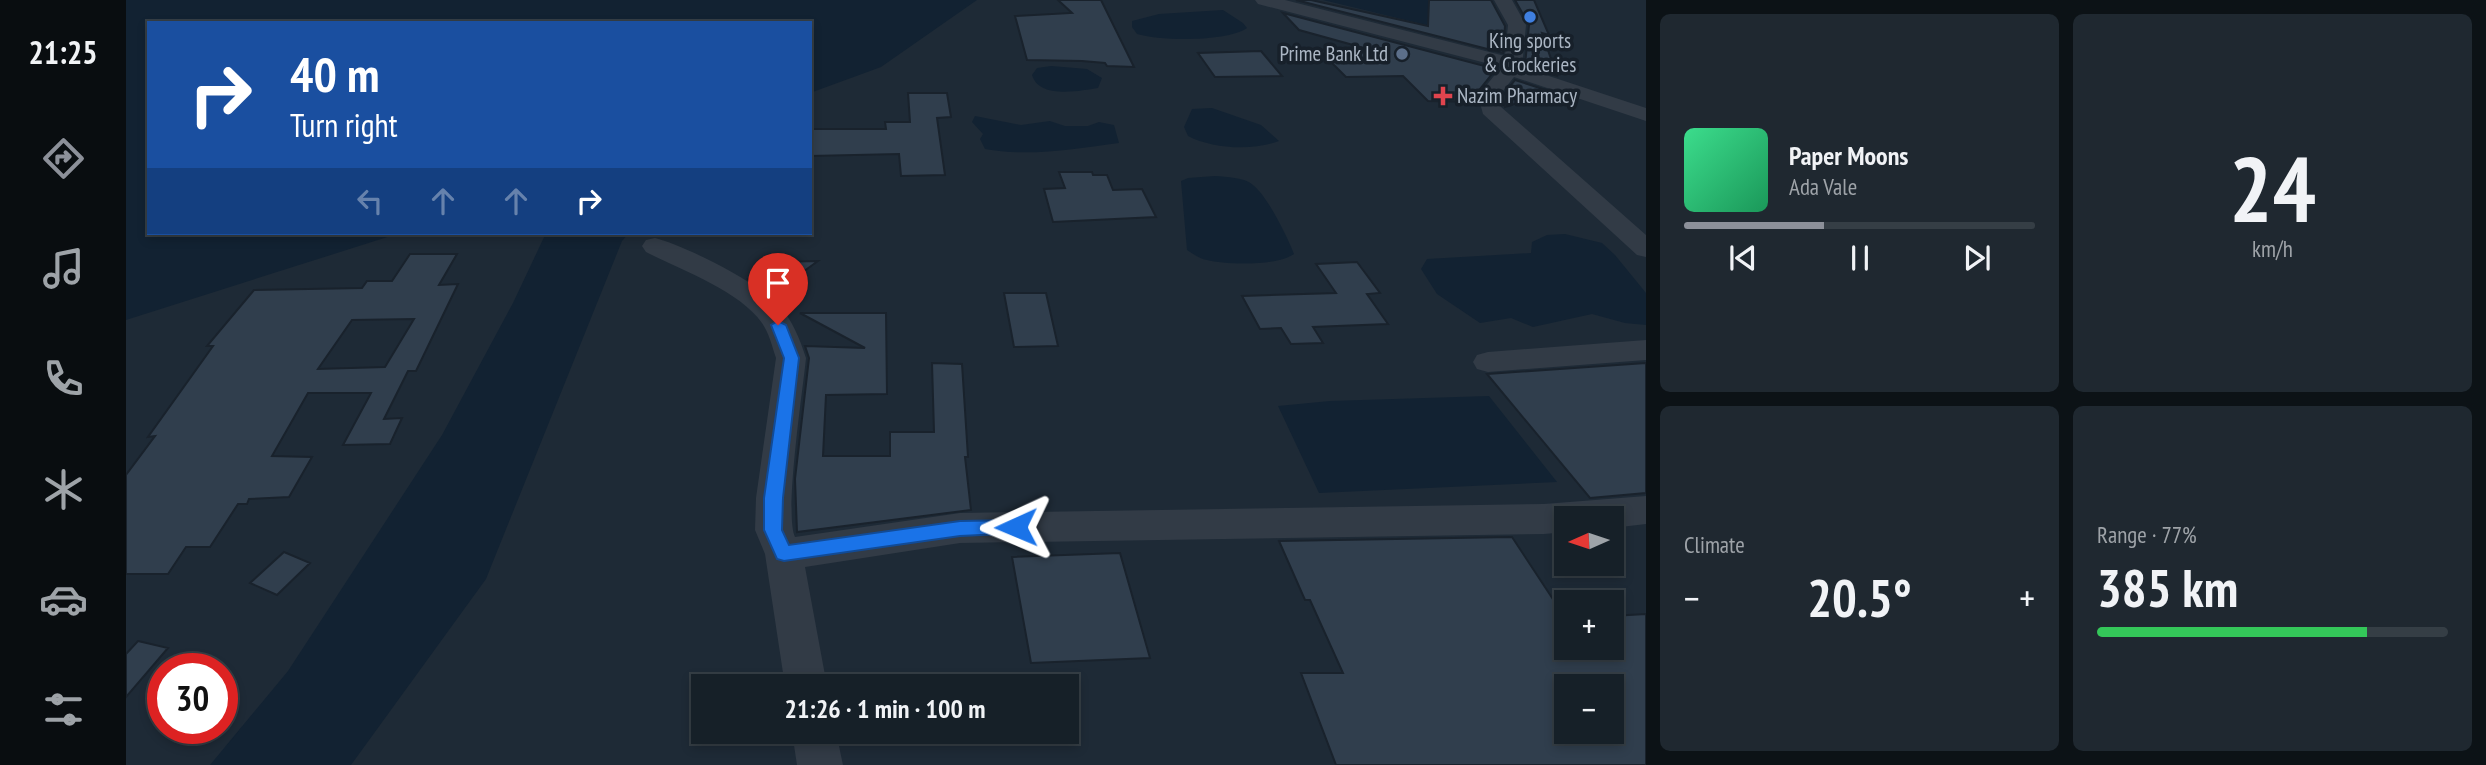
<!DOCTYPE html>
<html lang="en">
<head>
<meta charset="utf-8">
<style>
	body { margin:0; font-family:"PT Sans Narrow",sans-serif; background:#1f2830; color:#f1f3f6; height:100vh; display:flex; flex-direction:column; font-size:26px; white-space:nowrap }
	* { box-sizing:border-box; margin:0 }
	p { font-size:23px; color:#9ea3a8 }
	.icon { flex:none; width:38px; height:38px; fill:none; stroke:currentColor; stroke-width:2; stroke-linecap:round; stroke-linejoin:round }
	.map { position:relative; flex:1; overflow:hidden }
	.panel { display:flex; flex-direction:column; gap:14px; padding:14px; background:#0c1216; width:840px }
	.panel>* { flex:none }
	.guide { position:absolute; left:21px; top:21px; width:665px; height:214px; border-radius:0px; box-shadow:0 4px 10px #0003,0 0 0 2px #353e45; background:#1a4fa0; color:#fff; overflow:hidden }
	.needle { width:46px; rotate:267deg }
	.fabs { position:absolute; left:1428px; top:506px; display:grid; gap:14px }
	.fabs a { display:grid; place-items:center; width:70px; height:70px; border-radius:0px; background:#162028; box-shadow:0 4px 10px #0003,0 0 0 2px #353e45; font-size:35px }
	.speed { position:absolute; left:21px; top:653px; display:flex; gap:14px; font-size:35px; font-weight:700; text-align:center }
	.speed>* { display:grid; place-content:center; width:91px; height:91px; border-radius:50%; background:#162028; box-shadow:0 4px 10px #0003,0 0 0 2px #353e45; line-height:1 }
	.speed .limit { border:10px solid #d22; background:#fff; color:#111 }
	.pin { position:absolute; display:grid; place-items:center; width:60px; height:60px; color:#fff; margin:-72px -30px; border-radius:50% 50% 50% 0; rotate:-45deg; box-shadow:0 0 7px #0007 }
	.pin .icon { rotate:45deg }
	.me { position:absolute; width:77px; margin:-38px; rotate:269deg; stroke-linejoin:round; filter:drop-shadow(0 0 5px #0008) }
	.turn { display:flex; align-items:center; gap:24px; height:147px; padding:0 28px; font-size:32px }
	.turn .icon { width:91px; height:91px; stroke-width:2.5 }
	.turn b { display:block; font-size:49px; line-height:60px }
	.lanes { display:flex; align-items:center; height:66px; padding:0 28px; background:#0003; justify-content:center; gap:35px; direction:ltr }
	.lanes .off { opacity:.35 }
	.big { font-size:52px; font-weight:800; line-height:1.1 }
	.panel .card { flex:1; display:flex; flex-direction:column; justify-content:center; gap:10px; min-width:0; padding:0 24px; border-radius:10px; background:#1f2830 }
	.panel .dial { align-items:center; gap:0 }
	.dial b { font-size:91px; line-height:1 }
	.song { display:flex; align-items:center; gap:21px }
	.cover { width:84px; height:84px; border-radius:10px; background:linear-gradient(135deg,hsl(150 70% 55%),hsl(150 70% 35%)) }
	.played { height:7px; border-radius:4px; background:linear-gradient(90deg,#8c9099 40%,#353e45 40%) }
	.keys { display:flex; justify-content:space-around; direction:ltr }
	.heat { display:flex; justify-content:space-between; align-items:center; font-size:38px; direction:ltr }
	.charge { height:10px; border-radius:5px; background:linear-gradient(90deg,#34c759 77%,#353e45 0) }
	.panel .tiles { flex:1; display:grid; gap:14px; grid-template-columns:repeat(2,1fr) }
	.trip { position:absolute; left:565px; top:674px; width:388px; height:70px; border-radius:0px; background:#162028; box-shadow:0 4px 10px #0003,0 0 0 2px #353e45; font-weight:800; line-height:70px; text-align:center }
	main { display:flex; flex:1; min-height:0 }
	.menu { display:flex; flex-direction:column; width:126px; justify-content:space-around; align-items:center; background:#090d10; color:#9ea3a8 }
	.menu .icon { width:49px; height:49px }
	.menu .on { color:#8c9099 }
	.menu b { font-size:32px; color:#f1f3f6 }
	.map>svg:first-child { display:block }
	.water { fill:#122232 }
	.building { fill:#303e4d; stroke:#19222c; stroke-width:2; fill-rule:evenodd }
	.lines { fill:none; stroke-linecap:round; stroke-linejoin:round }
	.street { fill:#323b46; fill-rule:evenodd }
	.route { fill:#1a73e8; stroke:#114b97; stroke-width:2 }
	.shop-dot { fill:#3f7fe0; stroke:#17202a; stroke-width:2.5 }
	.service-dot { fill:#5c6f8a; stroke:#17202a; stroke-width:2.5 }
	.health-dot { fill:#e0444e; stroke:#17202a; stroke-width:2.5 }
	.labels { text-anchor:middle; stroke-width:7; stroke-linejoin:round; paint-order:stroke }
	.far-poi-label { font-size:21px; fill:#abb6c4; stroke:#17202a }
</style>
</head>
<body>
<main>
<nav class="menu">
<b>21:25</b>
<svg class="icon on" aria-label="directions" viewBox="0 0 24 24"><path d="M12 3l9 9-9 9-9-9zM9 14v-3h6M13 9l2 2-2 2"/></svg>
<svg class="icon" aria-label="music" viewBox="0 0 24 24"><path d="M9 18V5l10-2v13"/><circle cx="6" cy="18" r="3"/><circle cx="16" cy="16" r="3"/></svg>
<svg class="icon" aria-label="phone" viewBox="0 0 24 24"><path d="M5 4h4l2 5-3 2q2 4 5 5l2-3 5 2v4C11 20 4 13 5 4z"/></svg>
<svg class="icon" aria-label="climate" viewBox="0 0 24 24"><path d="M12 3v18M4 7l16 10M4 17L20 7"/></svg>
<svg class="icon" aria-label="car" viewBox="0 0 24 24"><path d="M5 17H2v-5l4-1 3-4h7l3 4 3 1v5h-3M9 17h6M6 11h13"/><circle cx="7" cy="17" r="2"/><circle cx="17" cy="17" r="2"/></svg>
<svg class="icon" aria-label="filters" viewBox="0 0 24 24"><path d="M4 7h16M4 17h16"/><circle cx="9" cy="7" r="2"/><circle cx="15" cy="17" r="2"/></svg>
</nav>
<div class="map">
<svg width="1520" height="765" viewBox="0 0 1520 765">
	<rect width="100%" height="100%" fill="#1e2a36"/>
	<!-- water -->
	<path class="water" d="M 0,0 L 851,0 L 755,67 L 684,93 L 684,23 L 23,23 L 23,233 L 274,233 L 0,320 Z
		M 1197,0 L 1328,0 L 1321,30 Z
		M 1097,10 L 1117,23 L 1121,28 C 1101,42 1034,41 1011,34 L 1006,27 L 1006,21 L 1033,14 Z
		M 925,66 L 961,69 L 976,78 L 972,88 C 953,91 913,99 906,75 L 911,68 Z
		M 1086,108 L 1135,125 L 1153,141 C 1127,151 1087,149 1062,136 L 1058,127 L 1066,109 Z
		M 849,116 L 895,125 L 924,121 L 939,126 L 962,126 L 973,122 L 988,125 L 993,143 C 949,149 902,157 859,149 L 854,139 L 857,134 L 846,122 Z
		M 1089,176 C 1100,177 1118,177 1127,185 C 1142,197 1161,236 1168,254 C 1152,266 1100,265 1081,260 C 1074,259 1067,254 1061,250 L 1055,181 L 1062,178 Z
		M 420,233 L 503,233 L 496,241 L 360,579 L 225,765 L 84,765 L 162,671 L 316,435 L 387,303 Z
		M 1439,234 L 1476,243 L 1489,255 L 1520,293 L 1520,325 L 1499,323 L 1466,314 L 1407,327 L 1385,318 L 1354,323 L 1311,294 L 1295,269 L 1301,259 L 1405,253 L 1406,242 L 1421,235 Z
		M 1363,396 L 1431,482 L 1193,493 L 1152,406 L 1204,401 Z"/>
	<!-- building -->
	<path class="building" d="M 932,0 L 975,0 L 1008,67 L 981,66 L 979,63 L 956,61 L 901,60 L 889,16 L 946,13 Z
		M 1170,0 L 1185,0 L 1302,26 L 1303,0 L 1365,0 L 1379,26 L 1377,53 Z
		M 1389,0 L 1408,0 L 1423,35 L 1416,33 L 1431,76 L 1399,65 L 1403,25 Z
		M 1157,13 L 1370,69 L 1350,94 L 1351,102 L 1302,101 L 1277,76 L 1220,77 L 1193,50 L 1238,48 L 1173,30 Z
		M 1135,51 L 1156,76 L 1089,77 L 1072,53 Z
		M 1389,80 L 1426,92 L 1379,107 L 1376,97 Z
		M 782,93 L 821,93 L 825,117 L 811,118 L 819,175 L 775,176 L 773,154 L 684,156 L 687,129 L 760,129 L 759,122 L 784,122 Z
		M 933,172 L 966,172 L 967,175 L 981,175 L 987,190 L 1016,189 L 1030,217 L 927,222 L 918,189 L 939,188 Z
		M 284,254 L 331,254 L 313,285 L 332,284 L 290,371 L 282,371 L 258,419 L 276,418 L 264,444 L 217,445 L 245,393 L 182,393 L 146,456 L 186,457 L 163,497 L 123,499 L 121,504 L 112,504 L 84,547 L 60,547 L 42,574 L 0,574 L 0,475 L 29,436 L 22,437 L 87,346 L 81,346 L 128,290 L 236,288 L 241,281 L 266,281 ZM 288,319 L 259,367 L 192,369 L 226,320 Z
		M 692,261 L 645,295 L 622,279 L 646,262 Z
		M 1231,262 L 1254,293 L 1241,294 L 1262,324 L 1187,327 L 1197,343 L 1165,344 L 1155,328 L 1134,329 L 1116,296 L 1210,293 L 1190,264 Z
		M 878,293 L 920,293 L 932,346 L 888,347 Z
		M 674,313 L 760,313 L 761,394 L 700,395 L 697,456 L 764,456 L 764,432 L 808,432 L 806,363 L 836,364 L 842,457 L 839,457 L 845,510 L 671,532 L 669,479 L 683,358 L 679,346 L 739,348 Z
		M 1520,363 L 1520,493 L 1464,498 L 1361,374 Z
		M 1386,537 L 1440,619 L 1440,648 L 1486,648 L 1486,616 L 1520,614 L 1520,765 L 1210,765 L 1175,673 L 1217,673 L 1184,600 L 1179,600 L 1153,541 ZM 1440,686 L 1486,686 L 1486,732 L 1440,732 Z
		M 158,552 L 184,563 L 151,595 L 124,583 Z
		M 994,553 L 1024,658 L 905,663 L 886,557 Z
		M 12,641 L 42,648 L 0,697 L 0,654 Z"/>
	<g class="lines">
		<!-- street -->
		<path class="street" d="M 1129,0 L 1159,0 L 1379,56 L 1382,25 L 1368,0 L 1386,0 L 1400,25 L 1396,67 L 1520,108 L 1520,121 L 1388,77 L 1373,96 L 1375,107 L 1520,235 L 1520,257 L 1511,255 L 1357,114 L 1352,96 L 1375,67 L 1132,4 Z
			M 529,238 C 558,245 633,283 653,305 C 666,320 674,339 680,358 C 677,390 658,514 669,537 L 834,513 L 1418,504 L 1520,496 L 1520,524 L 1486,528 L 1486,518 L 1440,518 L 1440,532 L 1418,534 L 834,543 L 679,567 L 701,686 L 659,686 L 639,554 L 629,530 L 630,498 L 650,358 C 646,346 643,333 636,323 C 614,291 553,269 520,252 L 516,246 L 520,240 Z
			M 1520,340 L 1520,360 L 1362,372 L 1351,369 L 1347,362 L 1351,355 L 1362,352 Z
			M 666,732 L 710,732 L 717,765 L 671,765 Z"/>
	</g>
	<!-- route -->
	<path class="route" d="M 652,321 L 660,325 L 673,358 L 657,498 L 656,530 L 663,545 L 834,521 L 890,520 L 896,522 L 899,527 L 896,533 L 834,536 L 658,561 L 651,559 L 638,530 L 638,498 L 658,358 L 645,325 Z"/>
	<!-- markers -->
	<circle class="shop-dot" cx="1404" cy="17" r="7"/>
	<circle class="service-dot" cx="1276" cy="54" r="7"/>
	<path class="health-dot" d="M1313.5 85.5h7v7h7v7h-7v7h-7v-7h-7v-7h7z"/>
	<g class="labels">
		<!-- far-poi labels -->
		<g class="far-poi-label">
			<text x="1404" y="48">King sports<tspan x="1404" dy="24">&amp; Crockeries</tspan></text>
			<text x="1262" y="61" text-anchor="end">Prime Bank Ltd</text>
			<text x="1331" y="103" text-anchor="start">Nazim Pharmacy</text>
		</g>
	</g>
</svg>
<div class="fabs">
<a><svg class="needle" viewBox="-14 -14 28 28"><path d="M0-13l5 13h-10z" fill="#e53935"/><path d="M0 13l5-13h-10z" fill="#9ea3a8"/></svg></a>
<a>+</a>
<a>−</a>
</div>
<div class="speed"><div class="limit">30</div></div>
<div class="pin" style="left:652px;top:325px;background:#d93025"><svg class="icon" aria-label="arrive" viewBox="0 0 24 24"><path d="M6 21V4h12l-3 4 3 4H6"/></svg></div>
<svg class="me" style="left:890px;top:527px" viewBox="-20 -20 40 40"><path d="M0-17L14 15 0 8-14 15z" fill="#1a73e8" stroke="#fff" stroke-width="4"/></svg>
<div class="trip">21:26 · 1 min · 100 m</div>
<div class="guide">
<div class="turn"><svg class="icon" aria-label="right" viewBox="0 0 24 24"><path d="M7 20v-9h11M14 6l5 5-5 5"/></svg><div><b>40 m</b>Turn right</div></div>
<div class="lanes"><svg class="icon off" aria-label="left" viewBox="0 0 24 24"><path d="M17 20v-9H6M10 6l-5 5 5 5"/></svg><svg class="icon off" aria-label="ahead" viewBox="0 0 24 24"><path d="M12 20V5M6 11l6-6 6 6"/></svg><svg class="icon off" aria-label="ahead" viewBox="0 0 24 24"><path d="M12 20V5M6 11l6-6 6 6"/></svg><svg class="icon" aria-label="right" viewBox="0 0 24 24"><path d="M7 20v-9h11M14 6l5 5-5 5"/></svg></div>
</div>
</div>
<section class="panel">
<div class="tiles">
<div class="card">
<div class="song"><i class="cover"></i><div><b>Paper Moons</b><p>Ada Vale</p></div></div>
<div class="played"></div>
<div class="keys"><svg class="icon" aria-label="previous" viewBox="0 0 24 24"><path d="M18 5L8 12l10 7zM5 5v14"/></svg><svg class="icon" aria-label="pause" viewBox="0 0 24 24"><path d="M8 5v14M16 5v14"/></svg><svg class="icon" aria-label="next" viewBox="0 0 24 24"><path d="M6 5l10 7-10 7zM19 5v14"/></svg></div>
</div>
<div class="card dial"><b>24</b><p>km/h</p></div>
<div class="card"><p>Climate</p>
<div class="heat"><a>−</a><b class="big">20.5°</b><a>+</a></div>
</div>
<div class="card"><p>Range · 77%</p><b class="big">385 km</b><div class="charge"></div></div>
</div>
</section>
</main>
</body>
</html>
